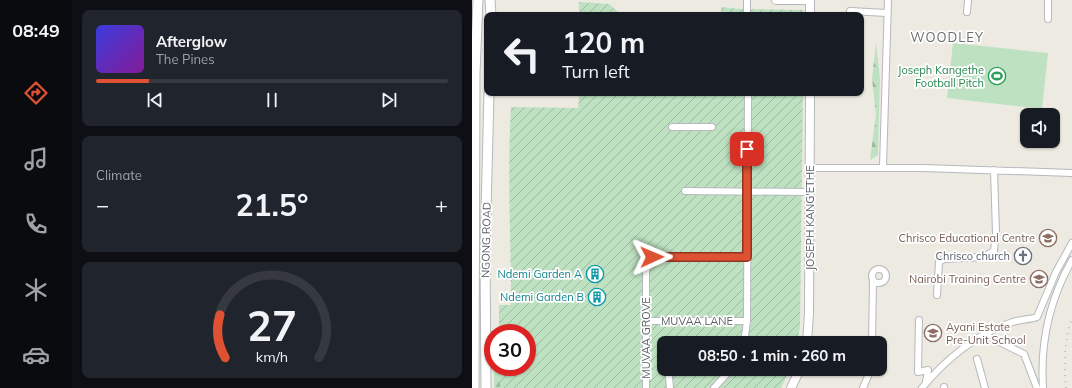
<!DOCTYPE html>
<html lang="en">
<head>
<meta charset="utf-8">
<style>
	body { margin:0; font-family:Mulish,sans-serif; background:#20242c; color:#f1f3f6; height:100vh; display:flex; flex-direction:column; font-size:15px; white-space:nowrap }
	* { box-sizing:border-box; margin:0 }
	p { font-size:13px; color:#9ea1a6 }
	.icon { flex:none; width:22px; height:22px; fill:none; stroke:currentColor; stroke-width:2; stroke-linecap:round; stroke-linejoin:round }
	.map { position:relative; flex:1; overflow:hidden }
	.details { display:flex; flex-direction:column; gap:10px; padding:10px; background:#0d0f14; width:400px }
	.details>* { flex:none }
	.top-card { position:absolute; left:12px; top:12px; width:380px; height:84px; border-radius:8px; box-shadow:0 1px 3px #0004; background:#171b24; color:#f1f3f6; overflow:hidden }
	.tools { position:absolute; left:548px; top:108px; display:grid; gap:8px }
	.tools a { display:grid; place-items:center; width:40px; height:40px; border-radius:8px; background:#171b24; box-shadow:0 1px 3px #0004; font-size:20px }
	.speed { position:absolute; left:12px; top:324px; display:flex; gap:8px; font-size:20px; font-weight:700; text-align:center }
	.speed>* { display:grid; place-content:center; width:52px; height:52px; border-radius:50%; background:#171b24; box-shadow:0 1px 3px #0004; line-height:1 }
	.speed .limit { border:6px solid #d22; background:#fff; color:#111 }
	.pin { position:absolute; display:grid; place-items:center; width:34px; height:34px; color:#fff; margin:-17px; border-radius:8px; box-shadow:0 2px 6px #0006 }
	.me { position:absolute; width:44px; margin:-22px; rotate:89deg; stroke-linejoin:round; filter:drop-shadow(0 0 3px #0008) }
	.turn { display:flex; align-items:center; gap:14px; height:84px; padding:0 12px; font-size:18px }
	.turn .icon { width:52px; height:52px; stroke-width:2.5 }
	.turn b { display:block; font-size:28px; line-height:34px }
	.big { font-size:30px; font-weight:700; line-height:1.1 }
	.details .widget { flex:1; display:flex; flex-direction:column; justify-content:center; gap:6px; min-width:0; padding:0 14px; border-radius:8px; background:#20242c }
	.details .dial { align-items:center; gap:0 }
	.dial svg { height:104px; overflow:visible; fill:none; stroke:#363941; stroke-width:7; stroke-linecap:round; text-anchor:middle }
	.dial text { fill:#f1f3f6; stroke:none }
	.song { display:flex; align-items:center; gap:12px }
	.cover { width:48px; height:48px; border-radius:6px; background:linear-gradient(135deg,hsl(240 70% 55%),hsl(290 70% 35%)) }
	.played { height:4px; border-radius:2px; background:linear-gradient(90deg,#df5133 15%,#363941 15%) }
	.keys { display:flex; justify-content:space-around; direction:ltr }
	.heat { display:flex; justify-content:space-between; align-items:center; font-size:22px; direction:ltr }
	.trip { position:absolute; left:185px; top:336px; width:230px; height:40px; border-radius:8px; background:#171b24; box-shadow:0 1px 3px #0004; font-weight:700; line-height:40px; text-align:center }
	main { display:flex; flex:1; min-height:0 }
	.tab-bar { display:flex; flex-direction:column; width:72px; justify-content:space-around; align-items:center; background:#090b0e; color:#9ea1a6 }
	.tab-bar .icon { width:28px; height:28px }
	.tab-bar .active { color:#df5133 }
	.tab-bar b { font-size:18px; color:#f1f3f6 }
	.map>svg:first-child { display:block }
	.forest { fill:url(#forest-firs) }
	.garden { fill:url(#garden-furrows) }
	.pitch { fill:#bee2c1 }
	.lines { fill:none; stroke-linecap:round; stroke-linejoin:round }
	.minor-casing { stroke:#b6b8bd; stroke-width:8 }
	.tertiary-casing { stroke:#b6b8bd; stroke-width:10 }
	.secondary-casing { stroke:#b7b9bf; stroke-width:11 }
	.minor { stroke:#fff; stroke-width:6 }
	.tertiary { stroke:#fff; stroke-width:8 }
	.secondary { stroke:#fff; stroke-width:9 }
	.rail { stroke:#b2b3b3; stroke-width:1.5; stroke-dasharray:1 5; stroke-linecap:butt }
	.route-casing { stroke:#913521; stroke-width:10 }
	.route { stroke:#df5133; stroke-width:7 }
	.labels { text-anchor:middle; stroke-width:3.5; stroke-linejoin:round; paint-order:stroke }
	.leisure-label { font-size:11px; fill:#27864d; stroke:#fff; text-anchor:end }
	.street-label { font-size:11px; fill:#595c61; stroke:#fff }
	.education-label { font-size:11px; fill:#785e54; stroke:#fff; text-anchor:end }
	.worship-label { font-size:11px; fill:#5b616d; stroke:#fff; text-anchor:end }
	.culture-label { font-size:11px; fill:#0d838f; stroke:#fff; text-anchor:end }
	.quarter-label { font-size:13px; letter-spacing:1px; fill:#6a6e73; stroke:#fff }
</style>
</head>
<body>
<main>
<nav class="tab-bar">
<b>08:49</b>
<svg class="icon active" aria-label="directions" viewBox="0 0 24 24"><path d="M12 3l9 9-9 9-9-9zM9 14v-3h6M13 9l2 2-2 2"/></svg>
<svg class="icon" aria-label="music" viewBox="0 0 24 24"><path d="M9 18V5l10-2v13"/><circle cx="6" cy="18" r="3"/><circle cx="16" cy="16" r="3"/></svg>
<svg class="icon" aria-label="phone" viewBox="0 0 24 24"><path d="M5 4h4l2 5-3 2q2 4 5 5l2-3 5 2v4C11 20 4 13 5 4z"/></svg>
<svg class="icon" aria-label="climate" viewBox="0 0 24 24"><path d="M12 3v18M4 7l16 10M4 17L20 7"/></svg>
<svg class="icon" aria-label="car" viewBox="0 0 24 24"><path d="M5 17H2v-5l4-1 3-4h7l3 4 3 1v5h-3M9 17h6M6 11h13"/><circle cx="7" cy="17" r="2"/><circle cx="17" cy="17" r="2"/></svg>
</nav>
<section class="details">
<div class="widget">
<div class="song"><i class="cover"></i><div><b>Afterglow</b><p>The Pines</p></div></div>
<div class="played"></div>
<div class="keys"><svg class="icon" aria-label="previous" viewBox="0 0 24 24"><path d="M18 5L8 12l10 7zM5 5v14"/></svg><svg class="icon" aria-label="pause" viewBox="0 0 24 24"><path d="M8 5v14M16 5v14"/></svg><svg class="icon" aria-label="next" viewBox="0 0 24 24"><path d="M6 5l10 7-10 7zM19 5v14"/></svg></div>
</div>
<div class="widget"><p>Climate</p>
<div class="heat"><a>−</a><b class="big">21.5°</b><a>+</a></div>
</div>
<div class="widget dial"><svg viewBox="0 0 100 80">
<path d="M14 69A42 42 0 1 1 86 69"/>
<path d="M14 69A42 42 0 0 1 10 36" stroke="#df5133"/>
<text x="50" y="56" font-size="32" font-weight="700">27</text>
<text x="50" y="72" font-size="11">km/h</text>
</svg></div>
</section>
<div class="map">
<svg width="600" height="388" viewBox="0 0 600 388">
	<defs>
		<pattern id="forest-firs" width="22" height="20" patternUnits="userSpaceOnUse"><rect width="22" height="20" fill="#bee2c1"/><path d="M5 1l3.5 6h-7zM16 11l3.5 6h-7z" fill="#9dbaa0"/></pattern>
		<pattern id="garden-furrows" width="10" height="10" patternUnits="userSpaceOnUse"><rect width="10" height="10" fill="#bee2c1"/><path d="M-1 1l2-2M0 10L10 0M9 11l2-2" fill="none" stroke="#9dbaa0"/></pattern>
	</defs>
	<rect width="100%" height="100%" fill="#eceae1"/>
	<!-- forest -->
	<path class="forest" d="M 404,43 L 408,78 L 406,155 L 398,160 L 404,115 L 400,79 Z
		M 22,367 L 39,367 L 39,388 L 22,388 Z"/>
	<!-- garden -->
	<path class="garden" d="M 107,2 L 137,4 L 150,15 L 107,15 Z
		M 249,7 L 269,9 L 331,10 L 331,15 L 249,15 Z
		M 107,93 L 331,93 L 328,327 L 325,343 L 192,343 L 192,369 L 318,369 L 309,388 L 28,388 L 28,367 L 55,367 L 55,333 L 27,333 L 27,305 L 39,305 C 39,239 35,173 39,107 L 106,108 Z"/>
	<!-- pitch -->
	<path class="pitch" d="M 481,43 L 576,53 L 570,109 L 475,98 Z"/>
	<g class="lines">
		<defs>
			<path id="minor" d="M 275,0 L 275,15
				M 378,11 L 415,13
				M 495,12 L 496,0
				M 576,19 L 576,0
				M 200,127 L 240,127
				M 411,167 L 416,0
				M 338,168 L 451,168 L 600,173
				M 213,191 L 338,192
				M400 276a7 7 0 1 1 14 0a7 7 0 1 1-14 0Z
				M 465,295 L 467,262 L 472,259 L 511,257 L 522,251 L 524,233 L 522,170
				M 447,320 L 446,370 L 446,372 L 456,370 L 454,382
				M 174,321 L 275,321
				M 513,335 L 552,354 L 565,388
				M 272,343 L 275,321 L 276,93
				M 400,343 L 401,280
				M 505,359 L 513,388
				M 197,377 L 198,388
				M 472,387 L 472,388
				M 174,388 L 174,272 L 176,261 L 182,256 L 275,257
				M 242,388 L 259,369
				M 391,388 L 399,369
				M 450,388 C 472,361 506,332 541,322 C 549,319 557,320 565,317 L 584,272 L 600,243
				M 571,388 C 568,343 578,299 600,260"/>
			<path id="tertiary" d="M 304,0 L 338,0
				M 338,0 L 338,15
				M 335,343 L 337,313 L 338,93
				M 319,388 L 328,369"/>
			<path id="secondary" d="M 18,0 L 19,15
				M 2,388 L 3,73 L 6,0
				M 14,388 L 13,251 L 17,93"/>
		</defs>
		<!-- minor casing -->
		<use href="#minor" class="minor-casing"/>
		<!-- tertiary casing -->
		<use href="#tertiary" class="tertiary-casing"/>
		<!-- secondary casing -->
		<use href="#secondary" class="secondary-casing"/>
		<!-- minor -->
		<use href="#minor" class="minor"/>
		<!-- tertiary -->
		<use href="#tertiary" class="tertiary"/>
		<!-- secondary -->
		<use href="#secondary" class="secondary"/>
		<!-- rail -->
		<path class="rail" d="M 594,388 C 592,365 592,339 600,318"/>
	</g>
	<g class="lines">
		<defs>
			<path id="route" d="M 180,257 L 275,257 L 275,149"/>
		</defs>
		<!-- route casing -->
		<use href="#route" class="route-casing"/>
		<!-- route -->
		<use href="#route" class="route"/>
	</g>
	<!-- icons -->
	<defs>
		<symbol id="stadium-ring" viewBox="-11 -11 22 22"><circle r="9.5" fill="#fff" stroke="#2e9e5b" stroke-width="1.5"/><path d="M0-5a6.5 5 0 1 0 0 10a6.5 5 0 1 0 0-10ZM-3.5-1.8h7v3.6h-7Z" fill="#2e9e5b"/></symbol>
		<symbol id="school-ring" viewBox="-11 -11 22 22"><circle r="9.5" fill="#fff" stroke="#8d6e63" stroke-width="1.5"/><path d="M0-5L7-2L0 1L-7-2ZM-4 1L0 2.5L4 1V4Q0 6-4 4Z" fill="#8d6e63"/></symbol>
		<symbol id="church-ring" viewBox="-11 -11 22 22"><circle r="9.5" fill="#fff" stroke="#6b7280" stroke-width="1.5"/><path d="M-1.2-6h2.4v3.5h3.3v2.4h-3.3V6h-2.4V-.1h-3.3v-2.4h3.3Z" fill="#6b7280"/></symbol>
		<symbol id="building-ring" viewBox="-11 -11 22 22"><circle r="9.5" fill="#fff" stroke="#0f9aa8" stroke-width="1.5"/><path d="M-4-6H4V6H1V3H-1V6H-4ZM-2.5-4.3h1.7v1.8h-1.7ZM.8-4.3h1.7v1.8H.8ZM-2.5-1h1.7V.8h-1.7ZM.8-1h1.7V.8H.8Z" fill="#0f9aa8"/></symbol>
	</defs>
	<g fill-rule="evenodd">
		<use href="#stadium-ring" x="515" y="66" width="20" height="20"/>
		<use href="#school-ring" x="566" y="228" width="20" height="20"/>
		<use href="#church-ring" x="541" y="246" width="20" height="20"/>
		<use href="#building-ring" x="113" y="264" width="20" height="20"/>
		<use href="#school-ring" x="557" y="269" width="20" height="20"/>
		<use href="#building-ring" x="115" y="287" width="20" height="20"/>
		<use href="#school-ring" x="451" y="323" width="20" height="20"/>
	</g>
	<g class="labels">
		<!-- leisure labels -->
		<g class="leisure-label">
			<text x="512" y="74">Joseph Kangethe<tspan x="512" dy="13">Football Pitch</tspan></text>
		</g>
		<!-- street labels -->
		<g class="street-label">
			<text transform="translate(338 218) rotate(-90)" y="4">JOSEPH KANG'ETHE</text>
			<text transform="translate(14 240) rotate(-89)" y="4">NGONG ROAD</text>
			<text x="225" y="325">MUVAA LANE</text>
			<text transform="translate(174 338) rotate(-90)" y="4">MUVAA GROVE</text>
		</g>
		<!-- education labels -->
		<g class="education-label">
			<text x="563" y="242">Chrisco Educational Centre</text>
			<text x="554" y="283">Nairobi Training Centre</text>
			<text x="474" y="331" text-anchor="start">Ayani Estate<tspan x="474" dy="13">Pre-Unit School</tspan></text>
		</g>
		<!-- worship labels -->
		<g class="worship-label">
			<text x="538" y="260">Chrisco church</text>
		</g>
		<!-- culture labels -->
		<g class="culture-label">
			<text x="110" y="278">Ndemi Garden A</text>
			<text x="112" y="301">Ndemi Garden B</text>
		</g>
		<!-- quarter labels -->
		<g class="quarter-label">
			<text x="475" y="42">WOODLEY</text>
		</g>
	</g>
</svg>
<div class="tools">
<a><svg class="icon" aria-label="sound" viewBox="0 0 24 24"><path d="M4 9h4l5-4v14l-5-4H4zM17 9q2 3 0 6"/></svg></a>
</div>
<div class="speed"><div class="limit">30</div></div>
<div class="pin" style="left:275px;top:149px;background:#d93025"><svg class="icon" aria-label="arrive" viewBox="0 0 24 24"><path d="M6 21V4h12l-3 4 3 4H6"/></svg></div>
<svg class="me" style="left:180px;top:257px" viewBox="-20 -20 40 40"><path d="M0-17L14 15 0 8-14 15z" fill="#df5133" stroke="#fff" stroke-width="4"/></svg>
<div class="trip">08:50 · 1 min · 260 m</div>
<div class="top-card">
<div class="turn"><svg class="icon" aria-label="left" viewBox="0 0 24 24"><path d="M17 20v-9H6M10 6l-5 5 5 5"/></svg><div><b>120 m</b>Turn left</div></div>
</div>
</div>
</main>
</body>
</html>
